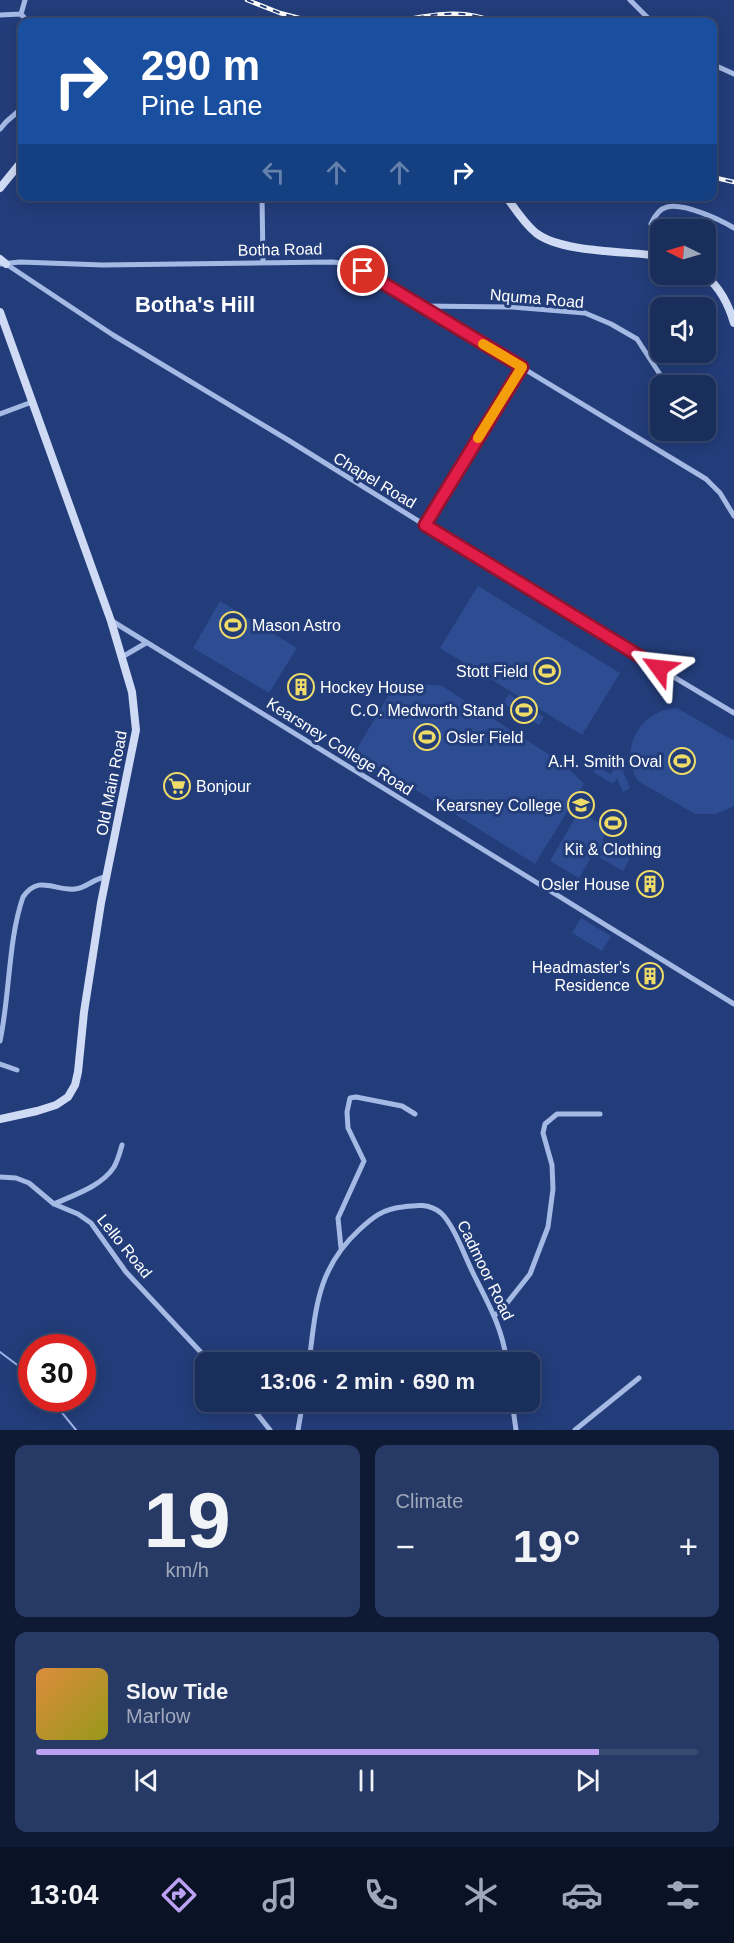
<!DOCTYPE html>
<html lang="en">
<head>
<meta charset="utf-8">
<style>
	body { margin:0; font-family:Arial,sans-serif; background:#273a65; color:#f1f3f6; height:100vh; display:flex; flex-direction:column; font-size:22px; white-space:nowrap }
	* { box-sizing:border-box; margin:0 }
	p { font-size:20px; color:#9fa8bb }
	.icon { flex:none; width:33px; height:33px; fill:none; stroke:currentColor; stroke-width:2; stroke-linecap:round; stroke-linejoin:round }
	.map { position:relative; height:1430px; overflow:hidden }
	.details { display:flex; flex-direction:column; gap:15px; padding:15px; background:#0e1933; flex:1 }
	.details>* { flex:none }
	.hud { position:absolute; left:18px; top:18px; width:699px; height:183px; border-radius:12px; box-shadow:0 3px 15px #0003,0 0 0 2px #384a72; background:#1a4fa0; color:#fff; overflow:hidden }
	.needle { width:39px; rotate:275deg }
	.buttons { position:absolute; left:650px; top:219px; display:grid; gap:12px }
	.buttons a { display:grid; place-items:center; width:66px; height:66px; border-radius:12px; background:#1a2e5c; box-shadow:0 3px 15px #0003,0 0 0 2px #384a72; font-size:30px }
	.speed { position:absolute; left:18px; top:1334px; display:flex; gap:12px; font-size:30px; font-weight:700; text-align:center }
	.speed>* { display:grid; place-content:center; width:78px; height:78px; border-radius:50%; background:#1a2e5c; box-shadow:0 3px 15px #0003,0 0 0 2px #384a72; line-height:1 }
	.speed .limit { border:9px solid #d22; background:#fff; color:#111 }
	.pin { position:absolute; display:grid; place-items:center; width:51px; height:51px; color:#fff; margin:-26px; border:3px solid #fff; border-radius:50%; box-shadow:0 2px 6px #0007 }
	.me { position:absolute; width:66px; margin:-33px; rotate:300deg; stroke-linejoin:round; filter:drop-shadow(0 0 4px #0008) }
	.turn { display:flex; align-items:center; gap:21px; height:126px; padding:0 24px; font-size:27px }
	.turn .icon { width:78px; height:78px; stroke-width:2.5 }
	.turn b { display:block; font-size:42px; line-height:51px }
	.lanes { display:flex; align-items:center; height:57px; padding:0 24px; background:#0003; justify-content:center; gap:30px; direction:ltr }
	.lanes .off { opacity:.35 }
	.big { font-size:45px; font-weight:700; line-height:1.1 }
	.details .tile { flex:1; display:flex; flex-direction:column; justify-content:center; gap:9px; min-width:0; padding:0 21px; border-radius:12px; background:#273a65 }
	.details .dial { align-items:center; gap:0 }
	.dial b { font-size:78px; line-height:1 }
	.song { display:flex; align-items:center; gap:18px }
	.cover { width:72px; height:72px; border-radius:9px; background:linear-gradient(135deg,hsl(30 70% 55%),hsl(60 70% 35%)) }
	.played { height:6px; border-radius:3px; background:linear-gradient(90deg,#bca0f2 85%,#384a72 85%) }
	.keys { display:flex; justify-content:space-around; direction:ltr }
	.heat { display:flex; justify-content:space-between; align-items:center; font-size:33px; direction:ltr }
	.details .tiles { flex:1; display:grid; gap:15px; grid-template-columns:1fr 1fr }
	.tile:last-child { grid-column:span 2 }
	.trip { position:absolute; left:195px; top:1352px; width:345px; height:60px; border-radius:12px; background:#1a2e5c; box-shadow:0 3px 15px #0003,0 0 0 2px #384a72; font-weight:700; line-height:60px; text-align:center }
	.tab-bar { display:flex; height:96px; justify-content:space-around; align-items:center; background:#0a1225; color:#9fa8bb }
	.tab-bar .icon { width:42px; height:42px }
	.tab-bar .current { color:#bca0f2 }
	.tab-bar b { font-size:27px; color:#f1f3f6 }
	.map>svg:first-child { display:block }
	.green { fill:#2d4c92 }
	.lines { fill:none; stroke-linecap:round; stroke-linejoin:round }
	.stream { stroke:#99b2e6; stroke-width:2 }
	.minor { stroke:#a5b9e5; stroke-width:5 }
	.secondary { stroke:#cfdaf4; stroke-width:8 }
	.rail-casing { stroke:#fff; stroke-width:4.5 }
	.rail { stroke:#233d7a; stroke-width:2; stroke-dasharray:7; stroke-linecap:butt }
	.route-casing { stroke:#92132f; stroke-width:15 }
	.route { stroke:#e11d48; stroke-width:10 }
	.slow { stroke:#f59e0b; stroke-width:10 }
	.labels { text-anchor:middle; stroke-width:6; stroke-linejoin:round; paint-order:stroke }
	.street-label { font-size:16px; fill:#fff; stroke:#233d7a }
	.poi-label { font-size:16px; fill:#fff; stroke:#233d7a; text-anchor:end }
	.district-label { font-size:22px; font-weight:bold; fill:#fff; stroke:#233d7a }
</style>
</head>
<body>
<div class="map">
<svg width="734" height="1430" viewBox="0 0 734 1430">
	<rect width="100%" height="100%" fill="#233d7a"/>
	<!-- green -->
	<path class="green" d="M 478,586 L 620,673 L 582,735 L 440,648 Z
		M 220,601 L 297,648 L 269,693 L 193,648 Z
		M 397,681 L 442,686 L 564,764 L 584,784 L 535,864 L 355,752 Z
		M 509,694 L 544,717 L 539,725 L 503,703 Z
		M 677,708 L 734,741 L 734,805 L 732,807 L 716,814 L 695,814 L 638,781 C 618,749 640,710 677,708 Z
		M 618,762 L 626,766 L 623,771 L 630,788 L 623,792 L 617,778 L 613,784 L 593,772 L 596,766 L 611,774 Z
		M 579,811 L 608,828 L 602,840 L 631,857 L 623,871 L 593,854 L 579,878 L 550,861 Z
		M 581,918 L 611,936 L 602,951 L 572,933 Z"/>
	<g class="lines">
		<!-- stream -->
		<path class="stream" d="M 0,1352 L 32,1376
			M 50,1398 L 76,1430"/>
		<!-- minor -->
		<path class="minor" d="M 630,0 L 652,22
			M 21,14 L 25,0
			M 21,14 L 28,22
			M 0,15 L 21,14
			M 712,64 L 734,74
			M 0,129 L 6,122 L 22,108
			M 262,196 L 263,263
			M 651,224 C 654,217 659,209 667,207 C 684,203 719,219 734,228
			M 0,264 L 20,262 L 103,265 L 332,262 L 351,264 L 706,479 L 720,493 L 734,516
			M 6,264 L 113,335 L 288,440 L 560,609 L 734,713
			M 422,306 L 512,307 L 585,313 L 611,324 L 637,339 L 661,376
			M 0,414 L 32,402
			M 425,525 L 522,367
			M 112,621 L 734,1004
			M 122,657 L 146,643
			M 0,1041 C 10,995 8,940 23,897 C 39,874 54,891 75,889 C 86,888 93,879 105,877
			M 0,1064 L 17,1070
			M 0,1177 L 16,1178 L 29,1183 L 54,1204 L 78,1214 L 91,1223 L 126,1272 L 210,1362
			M 54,1204 C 74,1195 102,1186 114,1167 C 118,1160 120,1152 122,1145
			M 341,1248 L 338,1218 L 364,1161 L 348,1128 L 347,1112 L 350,1098 L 356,1097 L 402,1106 L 415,1114
			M 494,1316 L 503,1308 L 530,1274 L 548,1227 L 553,1189 L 552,1165 L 543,1133 L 545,1124 L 557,1114 L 600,1114
			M 309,1362 C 316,1308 317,1269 359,1230 C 373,1217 383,1209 402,1207 C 416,1205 429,1203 441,1213 C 454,1225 465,1257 473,1273 C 489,1305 502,1327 507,1362
			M 247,1401 L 270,1430
			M 512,1401 L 516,1430
			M 298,1430 L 303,1401
			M 575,1430 L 639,1378"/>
		<!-- secondary -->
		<path class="secondary" d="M 0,188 L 22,161
			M 506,196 C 515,209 524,223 536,233 C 562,253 627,251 660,256
			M 0,259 L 6,264
			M 704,274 C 720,288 728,303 734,323
			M 0,312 L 111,621 L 132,692 L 136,730 L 101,903 L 84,1012 L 78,1072 L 75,1085 L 68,1097 L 56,1105 L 37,1111 L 0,1119"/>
		<defs>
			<path id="rail" d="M 247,0 L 280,13 L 314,22
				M 389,22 C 424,17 461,6 494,22
				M 712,177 L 734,182"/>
		</defs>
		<!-- rail casing -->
		<use href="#rail" class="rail-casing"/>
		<!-- rail -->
		<use href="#rail" class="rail"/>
	</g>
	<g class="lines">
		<defs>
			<path id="route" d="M 363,271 L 522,367 L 425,525 L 659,668"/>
		</defs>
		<!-- route casing -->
		<use href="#route" class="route-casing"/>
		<!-- route -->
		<use href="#route" class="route"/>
		<!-- slow -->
		<path class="slow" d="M 478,438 L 522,367 L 483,344"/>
	</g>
	<!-- icons -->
	<defs>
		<symbol id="stadium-ring" viewBox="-11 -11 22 22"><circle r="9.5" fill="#233d7a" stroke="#efdb68" stroke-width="1.5"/><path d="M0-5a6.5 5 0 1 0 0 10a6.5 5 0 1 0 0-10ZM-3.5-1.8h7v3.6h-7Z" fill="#efdb68"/></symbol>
		<symbol id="building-ring" viewBox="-11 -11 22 22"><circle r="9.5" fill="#233d7a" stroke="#efdb68" stroke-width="1.5"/><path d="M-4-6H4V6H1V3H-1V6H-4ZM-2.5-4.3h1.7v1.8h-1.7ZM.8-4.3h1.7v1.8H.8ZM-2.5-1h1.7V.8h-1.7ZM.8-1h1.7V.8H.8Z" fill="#efdb68"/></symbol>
		<symbol id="supermarket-ring" viewBox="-11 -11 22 22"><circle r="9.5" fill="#233d7a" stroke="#efdb68" stroke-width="1.5"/><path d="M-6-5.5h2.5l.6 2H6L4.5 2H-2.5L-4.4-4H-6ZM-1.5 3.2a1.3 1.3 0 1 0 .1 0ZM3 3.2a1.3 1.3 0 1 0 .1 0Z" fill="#efdb68"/></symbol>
		<symbol id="school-ring" viewBox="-11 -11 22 22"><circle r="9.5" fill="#233d7a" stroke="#efdb68" stroke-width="1.5"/><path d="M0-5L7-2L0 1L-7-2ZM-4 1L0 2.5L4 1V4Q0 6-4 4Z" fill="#efdb68"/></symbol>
	</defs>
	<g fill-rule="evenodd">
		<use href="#stadium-ring" x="218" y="610" width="30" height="30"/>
		<use href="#stadium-ring" x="532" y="656" width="30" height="30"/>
		<use href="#building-ring" x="286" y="672" width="30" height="30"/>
		<use href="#stadium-ring" x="509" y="695" width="30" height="30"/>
		<use href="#stadium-ring" x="412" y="722" width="30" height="30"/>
		<use href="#stadium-ring" x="667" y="746" width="30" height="30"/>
		<use href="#supermarket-ring" x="162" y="771" width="30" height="30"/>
		<use href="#school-ring" x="566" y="790" width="30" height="30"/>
		<use href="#stadium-ring" x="598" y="808" width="30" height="30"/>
		<use href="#building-ring" x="635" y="869" width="30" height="30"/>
		<use href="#building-ring" x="635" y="961" width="30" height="30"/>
	</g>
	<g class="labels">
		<!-- street labels -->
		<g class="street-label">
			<text transform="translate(280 249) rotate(-1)" y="6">Botha Road</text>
			<text transform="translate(537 298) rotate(5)" y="6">Nquma Road</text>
			<text transform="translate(375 480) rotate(31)" y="6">Chapel Road</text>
			<text transform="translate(340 746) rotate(32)" y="6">Kearsney College Road</text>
			<text transform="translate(111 783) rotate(-79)" y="6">Old Main Road</text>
			<text transform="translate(125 1246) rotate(51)" y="6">Lello Road</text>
			<text transform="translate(486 1270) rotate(64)" y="6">Cadmoor Road</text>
		</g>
		<!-- poi labels -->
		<g class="poi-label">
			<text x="252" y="631" text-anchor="start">Mason Astro</text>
			<text x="528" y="677">Stott Field</text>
			<text x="320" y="693" text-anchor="start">Hockey House</text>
			<text x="504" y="716">C.O. Medworth Stand</text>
			<text x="446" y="743" text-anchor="start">Osler Field</text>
			<text x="662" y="767">A.H. Smith Oval</text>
			<text x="196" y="792" text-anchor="start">Bonjour</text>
			<text x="562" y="811">Kearsney College</text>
			<text x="613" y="855" text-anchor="middle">Kit &amp; Clothing</text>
			<text x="630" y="890">Osler House</text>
			<text x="630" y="973">Headmaster's<tspan x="630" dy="18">Residence</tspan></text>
		</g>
		<!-- district labels -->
		<g class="district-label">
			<text x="195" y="312">Botha's Hill</text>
		</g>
	</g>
</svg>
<div class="buttons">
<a><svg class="needle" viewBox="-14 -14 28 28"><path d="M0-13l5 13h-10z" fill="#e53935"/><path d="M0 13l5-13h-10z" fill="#9fa8bb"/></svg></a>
<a><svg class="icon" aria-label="sound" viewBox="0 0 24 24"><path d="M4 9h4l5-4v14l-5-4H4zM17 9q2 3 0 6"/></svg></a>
<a><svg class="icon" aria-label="layers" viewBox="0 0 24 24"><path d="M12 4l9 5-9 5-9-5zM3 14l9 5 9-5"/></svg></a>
</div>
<div class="speed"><div class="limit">30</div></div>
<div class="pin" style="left:363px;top:271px;background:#d93025"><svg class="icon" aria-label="arrive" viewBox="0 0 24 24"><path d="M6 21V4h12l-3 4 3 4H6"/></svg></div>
<svg class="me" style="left:659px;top:668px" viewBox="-20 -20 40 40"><path d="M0-17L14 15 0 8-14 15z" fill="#e11d48" stroke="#fff" stroke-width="4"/></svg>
<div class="trip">13:06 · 2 min · 690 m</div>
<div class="hud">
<div class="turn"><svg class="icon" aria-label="right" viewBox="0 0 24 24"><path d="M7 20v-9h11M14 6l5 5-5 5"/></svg><div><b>290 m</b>Pine Lane</div></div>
<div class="lanes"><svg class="icon off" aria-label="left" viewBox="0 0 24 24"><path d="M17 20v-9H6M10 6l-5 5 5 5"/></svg><svg class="icon off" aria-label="ahead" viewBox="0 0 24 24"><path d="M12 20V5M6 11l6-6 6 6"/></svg><svg class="icon off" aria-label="ahead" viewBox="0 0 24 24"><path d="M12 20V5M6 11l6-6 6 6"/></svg><svg class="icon" aria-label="right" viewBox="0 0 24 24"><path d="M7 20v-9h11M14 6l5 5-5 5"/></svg></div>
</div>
</div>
<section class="details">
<div class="tiles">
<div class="tile dial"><b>19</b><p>km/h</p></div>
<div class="tile"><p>Climate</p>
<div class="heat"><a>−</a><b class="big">19°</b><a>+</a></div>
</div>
<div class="tile">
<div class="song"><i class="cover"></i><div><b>Slow Tide</b><p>Marlow</p></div></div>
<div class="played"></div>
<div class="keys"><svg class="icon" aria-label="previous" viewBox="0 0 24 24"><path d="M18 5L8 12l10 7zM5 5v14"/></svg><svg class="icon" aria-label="pause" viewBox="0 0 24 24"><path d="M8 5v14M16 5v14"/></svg><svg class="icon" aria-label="next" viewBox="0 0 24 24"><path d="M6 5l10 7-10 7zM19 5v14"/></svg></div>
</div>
</div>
</section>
<nav class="tab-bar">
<b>13:04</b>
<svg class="icon current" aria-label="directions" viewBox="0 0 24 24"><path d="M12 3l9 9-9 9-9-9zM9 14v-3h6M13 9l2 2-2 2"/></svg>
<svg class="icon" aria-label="music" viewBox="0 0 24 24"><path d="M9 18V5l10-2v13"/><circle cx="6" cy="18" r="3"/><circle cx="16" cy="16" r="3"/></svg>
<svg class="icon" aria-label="phone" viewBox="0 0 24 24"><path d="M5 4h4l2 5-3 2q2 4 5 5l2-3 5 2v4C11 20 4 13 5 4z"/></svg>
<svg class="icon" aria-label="climate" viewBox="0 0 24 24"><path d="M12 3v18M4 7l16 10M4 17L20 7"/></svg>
<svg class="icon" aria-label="car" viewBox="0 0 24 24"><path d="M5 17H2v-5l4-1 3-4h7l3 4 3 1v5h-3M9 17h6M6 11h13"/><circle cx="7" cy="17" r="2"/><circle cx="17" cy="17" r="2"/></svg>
<svg class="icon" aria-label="filters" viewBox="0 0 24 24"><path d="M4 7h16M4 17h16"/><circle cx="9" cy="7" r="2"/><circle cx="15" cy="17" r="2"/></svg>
</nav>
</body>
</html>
